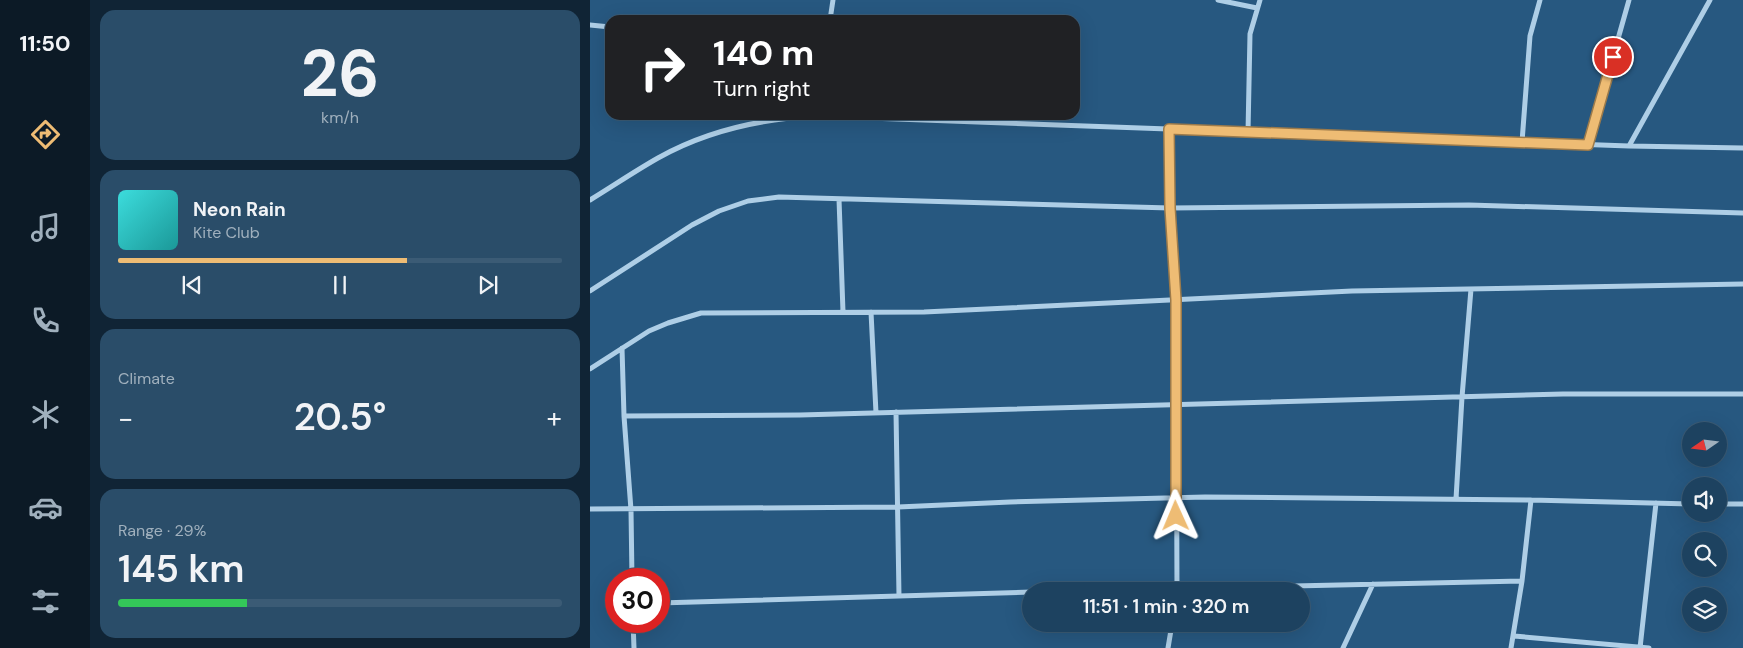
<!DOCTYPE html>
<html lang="en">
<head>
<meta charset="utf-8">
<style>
	body { margin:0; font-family:"DM Sans",sans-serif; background:#2a4d69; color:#f1f3f6; height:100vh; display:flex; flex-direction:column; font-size:19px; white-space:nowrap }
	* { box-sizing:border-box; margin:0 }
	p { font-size:16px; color:#a0b0bd }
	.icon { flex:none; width:28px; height:28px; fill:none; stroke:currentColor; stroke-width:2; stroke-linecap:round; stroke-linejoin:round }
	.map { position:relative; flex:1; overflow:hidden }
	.details { display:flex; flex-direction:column; gap:10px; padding:10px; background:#102435; width:500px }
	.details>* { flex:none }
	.hud { position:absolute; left:15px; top:15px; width:475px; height:105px; border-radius:15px; box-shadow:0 5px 20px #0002,0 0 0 1px #3b5b75; background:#202124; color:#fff; overflow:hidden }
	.needle { width:32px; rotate:256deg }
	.fabs { position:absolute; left:1092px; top:422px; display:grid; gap:10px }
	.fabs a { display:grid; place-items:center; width:45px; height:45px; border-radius:50%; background:#1d4260; box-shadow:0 5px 20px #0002,0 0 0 1px #3b5b75; font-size:25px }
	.speed { position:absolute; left:15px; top:568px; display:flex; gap:10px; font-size:25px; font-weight:700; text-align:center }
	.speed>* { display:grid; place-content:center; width:65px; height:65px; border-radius:50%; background:#1d4260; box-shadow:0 5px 20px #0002,0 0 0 1px #3b5b75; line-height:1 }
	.speed .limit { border:8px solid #d22; background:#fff; color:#111 }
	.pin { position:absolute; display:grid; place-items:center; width:42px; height:42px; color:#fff; margin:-21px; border:2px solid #fff; border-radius:50%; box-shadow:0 1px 5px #0007 }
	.me { position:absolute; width:55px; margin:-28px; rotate:359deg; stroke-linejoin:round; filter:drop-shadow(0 0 4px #0008) }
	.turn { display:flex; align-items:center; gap:18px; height:105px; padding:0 25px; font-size:22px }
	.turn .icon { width:65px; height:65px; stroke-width:2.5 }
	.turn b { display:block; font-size:35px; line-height:42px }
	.big { font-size:38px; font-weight:600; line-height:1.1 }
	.details .card { flex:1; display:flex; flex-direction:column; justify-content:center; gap:8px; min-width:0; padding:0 18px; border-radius:15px; background:#2a4d69 }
	.details .dial { align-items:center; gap:0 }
	.dial b { font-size:65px; line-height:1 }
	.song { display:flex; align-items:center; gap:15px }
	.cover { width:60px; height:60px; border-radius:8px; background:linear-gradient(135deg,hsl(180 70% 55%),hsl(180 70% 35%)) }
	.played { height:5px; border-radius:2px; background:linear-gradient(90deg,#eebc74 65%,#3b5b75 65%) }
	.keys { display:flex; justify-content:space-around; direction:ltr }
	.heat { display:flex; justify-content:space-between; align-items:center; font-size:28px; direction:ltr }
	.charge { height:8px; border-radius:4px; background:linear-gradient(90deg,#34c759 29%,#3b5b75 0) }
	.trip { position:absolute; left:432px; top:582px; width:288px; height:50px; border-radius:25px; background:#1d4260; box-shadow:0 5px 20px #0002,0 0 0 1px #3b5b75; font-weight:600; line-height:50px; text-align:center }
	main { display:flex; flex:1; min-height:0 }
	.menu { display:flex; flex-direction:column; width:90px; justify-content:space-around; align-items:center; background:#0c1a26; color:#a0b0bd }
	.menu .icon { width:35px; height:35px }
	.menu .on { color:#eebc74 }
	.menu b { font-size:22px; color:#f1f3f6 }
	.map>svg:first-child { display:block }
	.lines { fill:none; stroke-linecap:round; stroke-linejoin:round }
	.minor { stroke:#aecee6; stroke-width:5 }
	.route-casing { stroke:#9b7a4b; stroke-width:12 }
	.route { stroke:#eebc74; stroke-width:9 }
</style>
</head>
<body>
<main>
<nav class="menu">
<b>11:50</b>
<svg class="icon on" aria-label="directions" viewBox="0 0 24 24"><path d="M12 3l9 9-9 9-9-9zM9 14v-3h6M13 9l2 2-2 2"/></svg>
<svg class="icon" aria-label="music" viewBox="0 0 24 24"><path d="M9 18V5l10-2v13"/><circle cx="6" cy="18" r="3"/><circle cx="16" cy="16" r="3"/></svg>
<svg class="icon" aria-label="phone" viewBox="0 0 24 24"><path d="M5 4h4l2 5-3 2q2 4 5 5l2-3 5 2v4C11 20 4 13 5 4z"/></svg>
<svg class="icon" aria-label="climate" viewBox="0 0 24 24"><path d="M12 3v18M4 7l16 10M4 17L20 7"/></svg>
<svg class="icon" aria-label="car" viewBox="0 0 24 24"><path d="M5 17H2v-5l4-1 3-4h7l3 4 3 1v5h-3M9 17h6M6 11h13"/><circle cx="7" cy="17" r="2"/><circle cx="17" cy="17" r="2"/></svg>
<svg class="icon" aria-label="filters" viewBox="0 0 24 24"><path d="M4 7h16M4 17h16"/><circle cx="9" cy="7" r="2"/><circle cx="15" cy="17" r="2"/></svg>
</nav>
<section class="details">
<div class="card dial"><b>26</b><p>km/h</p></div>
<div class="card">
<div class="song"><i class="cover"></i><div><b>Neon Rain</b><p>Kite Club</p></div></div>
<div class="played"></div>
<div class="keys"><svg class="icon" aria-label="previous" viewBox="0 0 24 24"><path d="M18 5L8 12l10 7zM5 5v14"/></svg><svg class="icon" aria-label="pause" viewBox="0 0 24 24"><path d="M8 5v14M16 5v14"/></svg><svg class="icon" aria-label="next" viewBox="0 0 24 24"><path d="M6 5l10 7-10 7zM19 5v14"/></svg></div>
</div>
<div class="card"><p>Climate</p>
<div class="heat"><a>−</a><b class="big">20.5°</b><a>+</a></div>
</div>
<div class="card"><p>Range · 29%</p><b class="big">145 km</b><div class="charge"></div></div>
</section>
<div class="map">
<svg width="1153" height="648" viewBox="0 0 1153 648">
	<rect width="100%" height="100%" fill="#275880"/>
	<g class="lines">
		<!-- minor -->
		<path class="minor" d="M 628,0 L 667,8
			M 240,20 L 243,0
			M 0,25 L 20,27
			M 579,129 L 580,208 L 586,300 L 587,591
			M 658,132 L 660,34 L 670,0
			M 932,142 L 940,36 L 950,0
			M 998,145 L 1039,0
			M 1039,146 L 1120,0
			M 249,199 L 253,312
			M 0,200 C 23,186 45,171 68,158 C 116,131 170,119 225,116 L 1039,146 L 1153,148
			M 0,291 L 102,225 L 129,211 L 158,201 L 189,197 L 580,208 L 879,205 L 1153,213
			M 281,312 L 286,413
			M 32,348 L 34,416 L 41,510 L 42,579
			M 0,369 L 59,331 L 78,323 L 111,313 L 334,312 L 762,291 L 1153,284
			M 306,412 L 309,596
			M 34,416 L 210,415 L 973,394 L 1153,394
			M 866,499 L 872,397 L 881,289
			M 1129,504 L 1153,504
			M 0,509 L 308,507 L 420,502 L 615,497 L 941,500 L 1101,504
			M 464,591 L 932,581
			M 69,603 L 441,592
			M 43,621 L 44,648
			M 924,636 L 1059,648
			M 578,648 L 582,624
			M 753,648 L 783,584
			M 921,648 L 932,581 L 941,500
			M 1050,648 L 1066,503"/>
	</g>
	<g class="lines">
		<defs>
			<path id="route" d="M 586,516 L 586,300 L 580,208 L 579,129 L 998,145 L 1023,57"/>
		</defs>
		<!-- route casing -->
		<use href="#route" class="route-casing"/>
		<!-- route -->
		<use href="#route" class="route"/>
	</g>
</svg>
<div class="fabs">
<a><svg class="needle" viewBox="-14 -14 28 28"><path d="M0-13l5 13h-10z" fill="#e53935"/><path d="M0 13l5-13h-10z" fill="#a0b0bd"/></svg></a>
<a><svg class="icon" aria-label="sound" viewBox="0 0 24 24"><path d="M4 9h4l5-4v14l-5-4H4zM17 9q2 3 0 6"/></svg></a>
<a><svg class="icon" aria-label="search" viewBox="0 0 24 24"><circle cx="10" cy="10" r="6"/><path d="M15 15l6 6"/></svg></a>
<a><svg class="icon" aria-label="layers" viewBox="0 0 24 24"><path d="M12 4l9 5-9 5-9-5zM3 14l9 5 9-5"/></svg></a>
</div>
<div class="speed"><div class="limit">30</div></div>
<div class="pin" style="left:1023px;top:57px;background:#d93025"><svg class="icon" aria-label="arrive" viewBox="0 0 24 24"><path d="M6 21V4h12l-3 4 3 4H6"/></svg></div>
<svg class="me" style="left:586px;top:516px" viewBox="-20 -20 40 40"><path d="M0-17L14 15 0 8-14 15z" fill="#eebc74" stroke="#fff" stroke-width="4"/></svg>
<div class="trip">11:51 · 1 min · 320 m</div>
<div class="hud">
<div class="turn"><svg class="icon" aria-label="right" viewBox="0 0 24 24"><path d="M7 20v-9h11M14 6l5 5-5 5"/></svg><div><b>140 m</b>Turn right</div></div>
</div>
</div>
</main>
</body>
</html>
